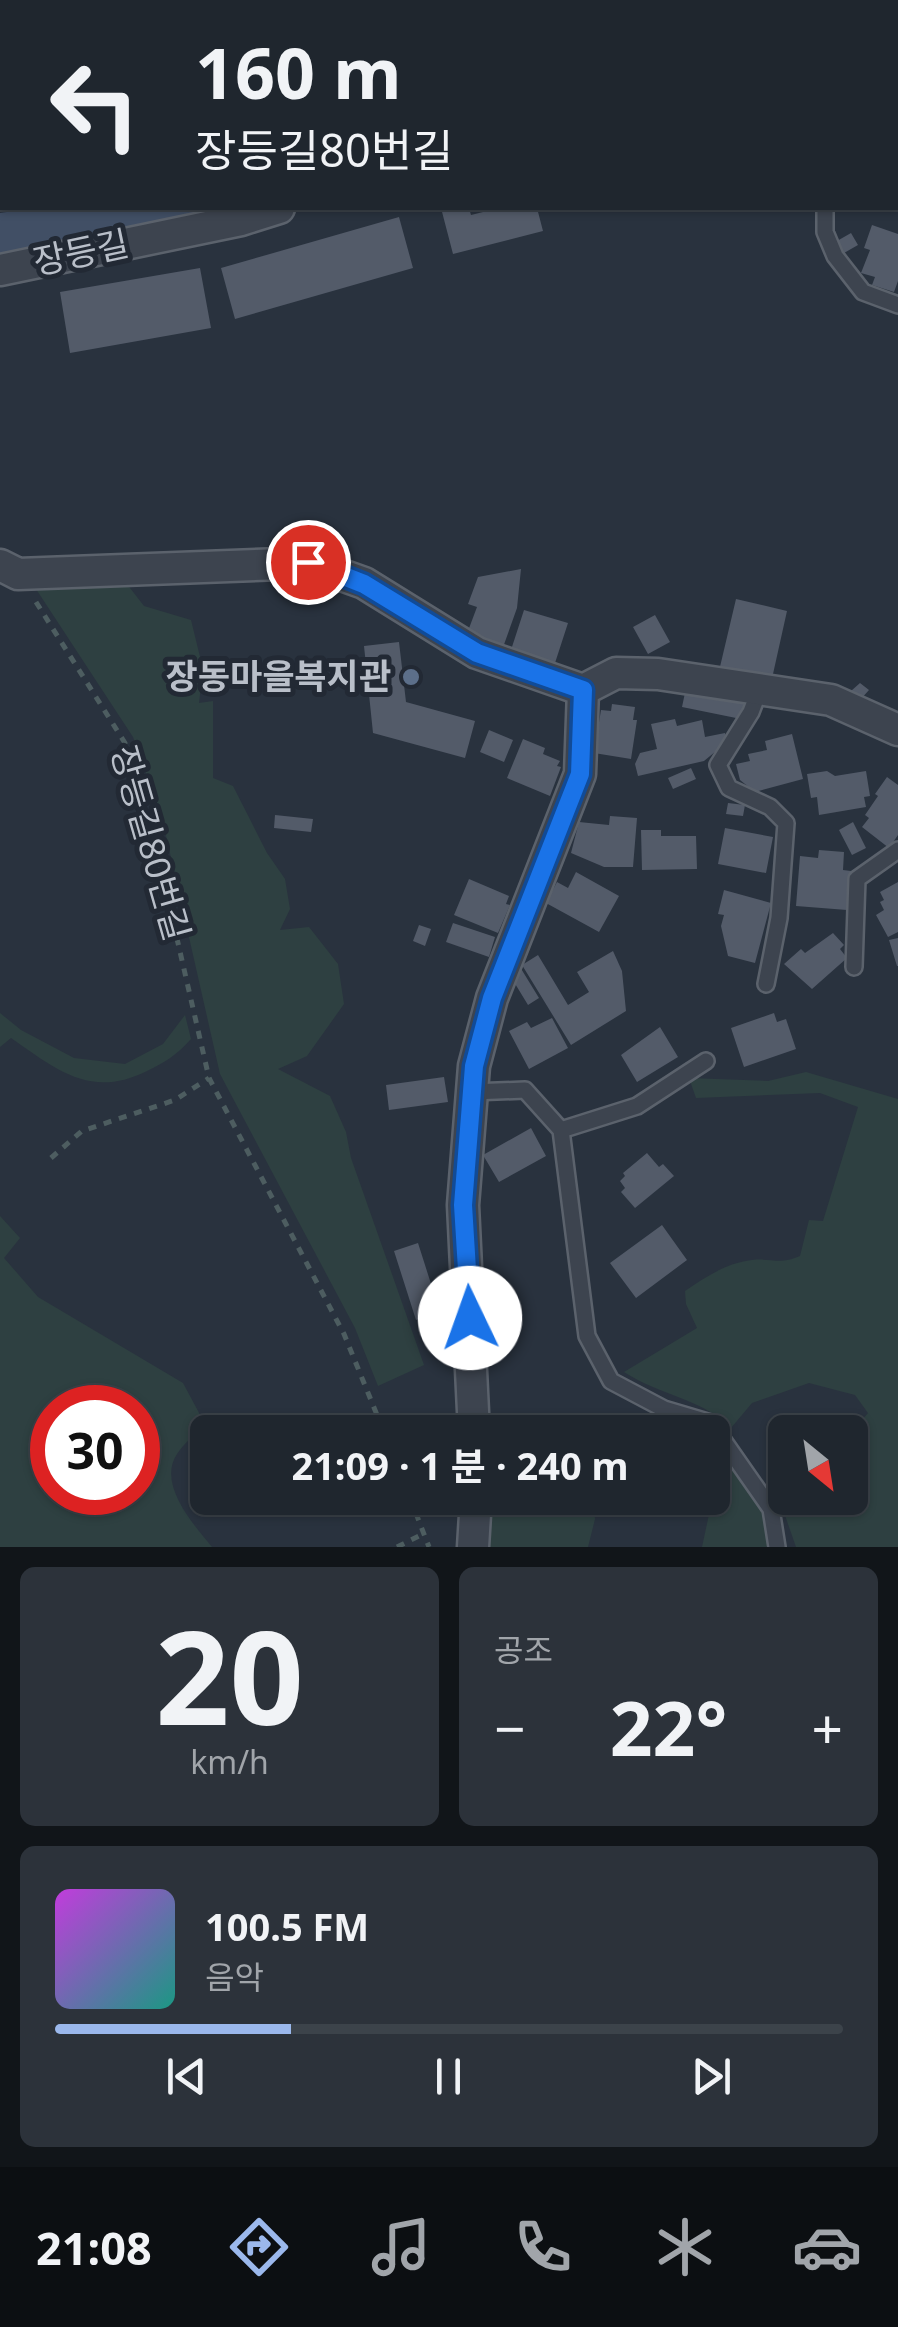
<!DOCTYPE html>
<html lang="ko">
<head>
<meta charset="utf-8">
<style>
	body { margin:0; font-family:"Noto Sans","Noto Sans KR",sans-serif; background:#2c323a; color:#f1f3f6; height:100vh; display:flex; flex-direction:column; font-size:38px; white-space:nowrap }
	* { box-sizing:border-box; margin:0 }
	p { font-size:32px; color:#a1a5aa }
	.icon { flex:none; width:55px; height:55px; fill:none; stroke:currentColor; stroke-width:2; stroke-linecap:round; stroke-linejoin:round }
	.map { position:relative; height:1547px; overflow:hidden }
	.details { display:flex; flex-direction:column; gap:20px; padding:20px; background:#111519; flex:1 }
	.details>* { flex:none }
	.top-card { position:absolute; left:0px; top:0px; width:900px; height:210px; box-shadow:0 2px 8px #0004,0 0 0 2px #3c434a; background:#1f262e; color:#f1f3f6; overflow:hidden }
	.needle { width:65px; rotate:150deg }
	.tools { position:absolute; left:768px; top:1415px; display:grid; gap:20px }
	.tools a { display:grid; place-items:center; width:100px; height:100px; border-radius:15px; background:#1f262e; box-shadow:0 2px 8px #0004,0 0 0 2px #3c434a; font-size:50px }
	.speed { position:absolute; left:30px; top:1385px; display:flex; gap:20px; font-size:50px; font-weight:700; text-align:center }
	.speed>* { display:grid; place-content:center; width:130px; height:130px; border-radius:50%; background:#1f262e; box-shadow:0 2px 8px #0004,0 0 0 2px #3c434a; line-height:1 }
	.speed .limit { border:15px solid #d22; background:#fff; color:#111 }
	.pin { position:absolute; display:grid; place-items:center; width:85px; height:85px; color:#fff; margin:-42px; border:5px solid #fff; border-radius:50%; box-shadow:0 2px 10px #0007 }
	.me { position:absolute; width:110px; margin:-55px; rotate:357deg; stroke-linejoin:round; filter:drop-shadow(0 0 8px #0008) }
	.turn { display:flex; align-items:center; gap:35px; height:210px; padding:0 30px; font-size:45px }
	.turn .icon { width:130px; height:130px; stroke-width:2.5 }
	.turn b { display:block; font-size:70px; line-height:85px }
	.big { font-size:75px; font-weight:700; line-height:1.1 }
	.details .widget { flex:1; display:flex; flex-direction:column; justify-content:center; gap:15px; min-width:0; padding:0 35px; border-radius:15px; background:#2c323a }
	.details .dial { align-items:center; gap:0 }
	.dial b { font-size:130px; line-height:1 }
	.song { display:flex; align-items:center; gap:30px }
	.cover { width:120px; height:120px; border-radius:15px; background:linear-gradient(135deg,hsl(290 70% 55%),hsl(170 70% 35%)) }
	.played { height:10px; border-radius:5px; background:linear-gradient(90deg,#9bb8ec 30%,#3c434a 30%) }
	.keys { display:flex; justify-content:space-around; direction:ltr }
	.heat { display:flex; justify-content:space-between; align-items:center; font-size:55px; direction:ltr }
	.details .tiles { flex:1; display:grid; gap:20px; grid-template-columns:1fr 1fr }
	.widget:last-child { grid-column:span 2 }
	.trip { position:absolute; left:190px; top:1415px; width:540px; height:100px; border-radius:15px; background:#1f262e; box-shadow:0 2px 8px #0004,0 0 0 2px #3c434a; font-weight:700; line-height:100px; text-align:center }
	.tab-bar { display:flex; height:160px; justify-content:space-around; align-items:center; background:#0c0f12; color:#a1a5aa }
	.tab-bar .icon { width:70px; height:70px }
	.tab-bar .current { color:#9bb8ec }
	.tab-bar b { font-size:45px; color:#f1f3f6 }
	.map>svg:first-child { display:block }
	.green { fill:#2e4041; fill-rule:evenodd }
	.water { fill:#414f65 }
	.building { fill:#535b69 }
	.lines { fill:none; stroke-linecap:round; stroke-linejoin:round }
	.lane-casing { stroke:#5b626c; stroke-width:20 }
	.street-casing { stroke:#5b626c; stroke-width:35 }
	.path { stroke:#4d5d60; stroke-width:5; stroke-dasharray:8 8; stroke-linecap:butt }
	.lane { stroke:#3d444f; stroke-width:15 }
	.street { stroke:#3d444f; stroke-width:30 }
	.route-casing { stroke:#114b97; stroke-width:25 }
	.route { stroke:#1a73e8; stroke-width:18 }
	.service-dot { fill:#5c6f8a; stroke:#222934; stroke-width:4 }
	.labels { text-anchor:middle; stroke-width:10; stroke-linejoin:round; paint-order:stroke }
	.street-label { font-size:35px; fill:#b9bfc9; stroke:#222934 }
	.poi-label { font-size:35px; font-weight:bold; fill:#b9bfc9; stroke:#222934; text-anchor:end }
</style>
</head>
<body>
<div class="map">
<svg width="898" height="1547" viewBox="0 0 898 1547">
	<rect width="100%" height="100%" fill="#29323e"/>
	<!-- green -->
	<path class="green" d="M 123,579 L 144,606 L 191,620 L 203,669 L 199,703 L 213,701 L 213,778 L 233,786 L 267,853 L 285,879 L 290,909 L 280,930 L 309,927 L 338,964 L 344,1004 L 307,1056 L 278,1069 L 330,1096 L 346,1132 L 351,1158 L 424,1365 L 378,1386 L 355,1328 L 220,1074 L 162,818 L 133,737 L 36,589 Z
		M 0,1013 L 21,1030 L 74,1058 L 125,1064 L 163,1044 L 185,1015 L 191,1039 C 177,1055 165,1062 147,1071 C 91,1099 57,1070 11,1038 L 0,1047 Z
		M 806,1072 L 898,1099 L 898,1547 L 796,1547 L 780,1501 L 785,1496 L 850,1498 L 850,1434 L 868,1413 L 855,1395 L 809,1383 L 752,1403 L 731,1428 C 701,1398 659,1395 624,1372 L 697,1328 L 686,1304 L 685,1291 C 706,1277 726,1263 752,1260 C 773,1258 779,1265 800,1256 L 809,1220 L 823,1221 L 858,1107 L 820,1093 L 696,1098 L 689,1078 L 768,1081 Z
		M 0,1216 L 20,1238 L 4,1258 L 38,1297 L 183,1383 L 205,1424 C 196,1434 184,1443 177,1454 C 157,1484 193,1524 212,1547 L 0,1547 ZM 52,1408 L 138,1408 L 138,1492 L 52,1492 Z
		M 722,1454 L 765,1509 L 769,1545 L 766,1547 L 702,1547 Z
		M 485,1498 L 593,1498 L 595,1519 L 588,1547 L 481,1547 Z"/>
	<!-- water -->
	<path class="water" d="M 34,208 L 244,208 L 0,255 L 0,213 Z"/>
	<!-- building -->
	<path class="building" d="M 441,208 L 469,208 L 471,215 L 499,208 L 537,208 L 543,231 L 453,254 Z
		M 399,217 L 413,268 L 235,319 L 221,268 Z
		M 872,225 L 898,234 L 898,281 L 894,292 L 872,285 L 875,277 L 861,273 L 870,250 L 864,248 Z
		M 851,233 L 858,245 L 844,253 L 837,241 Z
		M 200,268 L 211,328 L 70,353 L 60,292 Z
		M 521,569 L 517,608 L 501,653 L 478,644 L 482,636 L 468,631 L 477,607 L 468,604 L 478,577 Z
		M 736,599 L 787,611 L 771,683 L 719,671 Z
		M 524,610 L 568,623 L 555,663 L 511,650 Z
		M 655,615 L 670,642 L 648,654 L 633,627 Z
		M 399,642 L 406,702 L 475,721 L 465,758 L 373,733 L 364,646 Z
		M 860,683 L 869,690 L 860,700 L 851,691 Z
		M 686,688 L 745,700 L 741,719 L 682,707 Z
		M 612,704 L 635,707 L 633,720 L 637,720 L 631,759 L 594,753 L 601,710 L 611,711 Z
		M 675,719 L 677,726 L 702,720 L 705,737 L 725,733 L 727,742 L 704,761 L 638,776 L 635,764 L 640,753 L 657,749 L 651,724 Z
		M 489,730 L 513,740 L 504,762 L 480,752 Z
		M 792,734 L 803,779 L 755,792 L 740,780 L 736,764 L 750,761 L 748,754 L 767,750 L 765,741 Z
		M 523,739 L 545,748 L 543,754 L 560,761 L 557,766 L 561,767 L 550,796 L 507,778 Z
		M 691,768 L 696,779 L 673,789 L 668,778 Z
		M 827,771 L 835,776 L 866,771 L 870,796 L 864,797 L 866,807 L 819,815 L 817,797 L 811,798 L 807,774 Z
		M 887,777 L 898,785 L 898,835 L 889,848 L 862,827 L 869,818 L 865,815 L 878,796 L 875,794 Z
		M 728,803 L 745,805 L 743,816 L 726,814 Z
		M 275,815 L 313,819 L 311,832 L 274,828 Z
		M 610,816 L 637,818 L 633,867 L 604,867 L 571,853 L 579,822 L 609,825 Z
		M 853,822 L 866,848 L 852,855 L 839,830 Z
		M 725,828 L 773,837 L 766,873 L 718,864 Z
		M 641,830 L 661,830 L 661,836 L 696,836 L 697,869 L 642,870 Z
		M 819,850 L 844,852 L 843,870 L 851,871 L 847,910 L 796,906 L 800,856 L 818,858 Z
		M 576,872 L 619,896 L 599,932 L 546,903 L 557,882 L 568,888 Z
		M 469,879 L 509,896 L 506,904 L 510,905 L 498,933 L 454,915 Z
		M 898,882 L 898,932 L 888,937 L 876,915 L 884,910 L 880,902 L 884,900 L 880,892 Z
		M 724,890 L 771,903 L 755,963 L 728,956 L 721,926 L 724,915 L 718,914 Z
		M 453,923 L 495,937 L 489,957 L 446,942 Z
		M 419,925 L 431,929 L 425,946 L 413,941 Z
		M 833,933 L 844,945 L 840,949 L 847,958 L 812,989 L 784,964 L 801,949 L 805,953 Z
		M 898,938 L 898,966 L 897,966 L 889,940 Z
		M 613,951 L 622,971 L 626,1011 L 571,1045 L 522,965 L 538,955 L 568,1005 L 589,992 L 577,972 Z
		M 520,967 L 539,998 L 528,1005 L 514,982 Z
		M 774,1013 L 777,1022 L 786,1019 L 796,1049 L 744,1067 L 731,1028 Z
		M 552,1018 L 568,1048 L 529,1069 L 509,1031 L 527,1022 L 531,1028 Z
		M 660,1027 L 678,1057 L 637,1082 L 621,1055 Z
		M 444,1077 L 448,1102 L 389,1110 L 386,1085 Z
		M 531,1128 L 546,1156 L 499,1182 L 483,1155 Z
		M 647,1153 L 659,1167 L 663,1164 L 674,1176 L 635,1208 L 621,1192 L 625,1188 L 620,1181 L 625,1176 L 623,1173 Z
		M 662,1225 L 687,1260 L 636,1298 L 610,1263 Z
		M 418,1243 L 440,1312 L 416,1320 L 394,1251 Z"/>
	<g class="lines">
		<defs>
			<path id="lane" d="M 825,208 L 825,232 L 835,256 L 863,292 L 898,305
				M 759,691 L 751,712 L 718,765 L 729,788 L 770,807 L 786,823 L 779,918 L 766,984
				M 854,967 L 857,879 L 898,850
				M 472,1092 L 525,1090 L 561,1130 L 637,1106 L 706,1061
				M 561,1130 L 587,1336 L 611,1381 L 664,1409 L 711,1423 L 771,1509 L 777,1547"/>
			<path id="street" d="M 855,2 L 861,0
				M 0,270 L 241,220 L 279,208
				M 0,565 L 18,574 L 308,563 L 364,583 L 477,653 L 583,690 L 616,673 L 658,674 L 831,700 L 898,730
				M 474,1432 L 463,1205 L 474,1066 L 492,998 L 580,774 L 583,690
				M 473,1547 L 476,1498"/>
		</defs>
		<!-- lane casing -->
		<use href="#lane" class="lane-casing"/>
		<!-- street casing -->
		<use href="#street" class="street-casing"/>
		<!-- path -->
		<path class="path" d="M 272,0 L 273,2
			M 619,0 L 619,2
			M 36,602 L 125,743 L 150,821 L 209,1078 L 344,1334 L 384,1432
			M 51,1158 L 82,1131 L 175,1100 L 209,1078
			M 410,1498 L 429,1547
			M 397,1547 L 425,1533"/>
		<!-- lane -->
		<use href="#lane" class="lane"/>
		<!-- street -->
		<use href="#street" class="street"/>
	</g>
	<g class="lines">
		<defs>
			<path id="route" d="M 308,562 L 364,584 L 477,653 L 583,690 L 580,774 L 492,998 L 474,1066 L 463,1205 L 470,1318"/>
		</defs>
		<!-- route casing -->
		<use href="#route" class="route-casing"/>
		<!-- route -->
		<use href="#route" class="route"/>
	</g>
	<!-- markers -->
	<circle class="service-dot" cx="411" cy="677" r="10"/>
	<g class="labels">
		<!-- street labels -->
		<g class="street-label">
			<text transform="translate(81 253) rotate(-12)" y="12">장등길</text>
			<text transform="translate(150 843) rotate(74)" y="12">장등길80번길</text>
		</g>
		<!-- poi labels -->
		<g class="poi-label">
			<text x="391" y="689">장동마을복지관</text>
		</g>
	</g>
</svg>
<div class="tools">
<a><svg class="needle" viewBox="-14 -14 28 28"><path d="M0-13l5 13h-10z" fill="#e53935"/><path d="M0 13l5-13h-10z" fill="#a1a5aa"/></svg></a>
</div>
<div class="speed"><div class="limit">30</div></div>
<div class="pin" style="left:308px;top:562px;background:#d93025"><svg class="icon" aria-label="arrive" viewBox="0 0 24 24"><path d="M6 21V4h12l-3 4 3 4H6"/></svg></div>
<svg class="me" style="left:470px;top:1318px" viewBox="-20 -20 40 40"><circle r="19" fill="#fff"/><path d="M0-13L10 11 0 6-10 11z" fill="#1a73e8"/></svg>
<div class="trip">21:09 · 1 분 · 240 m</div>
<div class="top-card">
<div class="turn"><svg class="icon" aria-label="left" viewBox="0 0 24 24"><path d="M17 20v-9H6M10 6l-5 5 5 5"/></svg><div><b>160 m</b>장등길80번길</div></div>
</div>
</div>
<section class="details">
<div class="tiles">
<div class="widget dial"><b>20</b><p>km/h</p></div>
<div class="widget"><p>공조</p>
<div class="heat"><a>−</a><b class="big">22°</b><a>+</a></div>
</div>
<div class="widget">
<div class="song"><i class="cover"></i><div><b>100.5 FM</b><p>음악</p></div></div>
<div class="played"></div>
<div class="keys"><svg class="icon" aria-label="previous" viewBox="0 0 24 24"><path d="M18 5L8 12l10 7zM5 5v14"/></svg><svg class="icon" aria-label="pause" viewBox="0 0 24 24"><path d="M8 5v14M16 5v14"/></svg><svg class="icon" aria-label="next" viewBox="0 0 24 24"><path d="M6 5l10 7-10 7zM19 5v14"/></svg></div>
</div>
</div>
</section>
<nav class="tab-bar">
<b>21:08</b>
<svg class="icon current" aria-label="directions" viewBox="0 0 24 24"><path d="M12 3l9 9-9 9-9-9zM9 14v-3h6M13 9l2 2-2 2"/></svg>
<svg class="icon" aria-label="music" viewBox="0 0 24 24"><path d="M9 18V5l10-2v13"/><circle cx="6" cy="18" r="3"/><circle cx="16" cy="16" r="3"/></svg>
<svg class="icon" aria-label="phone" viewBox="0 0 24 24"><path d="M5 4h4l2 5-3 2q2 4 5 5l2-3 5 2v4C11 20 4 13 5 4z"/></svg>
<svg class="icon" aria-label="climate" viewBox="0 0 24 24"><path d="M12 3v18M4 7l16 10M4 17L20 7"/></svg>
<svg class="icon" aria-label="car" viewBox="0 0 24 24"><path d="M5 17H2v-5l4-1 3-4h7l3 4 3 1v5h-3M9 17h6M6 11h13"/><circle cx="7" cy="17" r="2"/><circle cx="17" cy="17" r="2"/></svg>
</nav>
</body>
</html>
